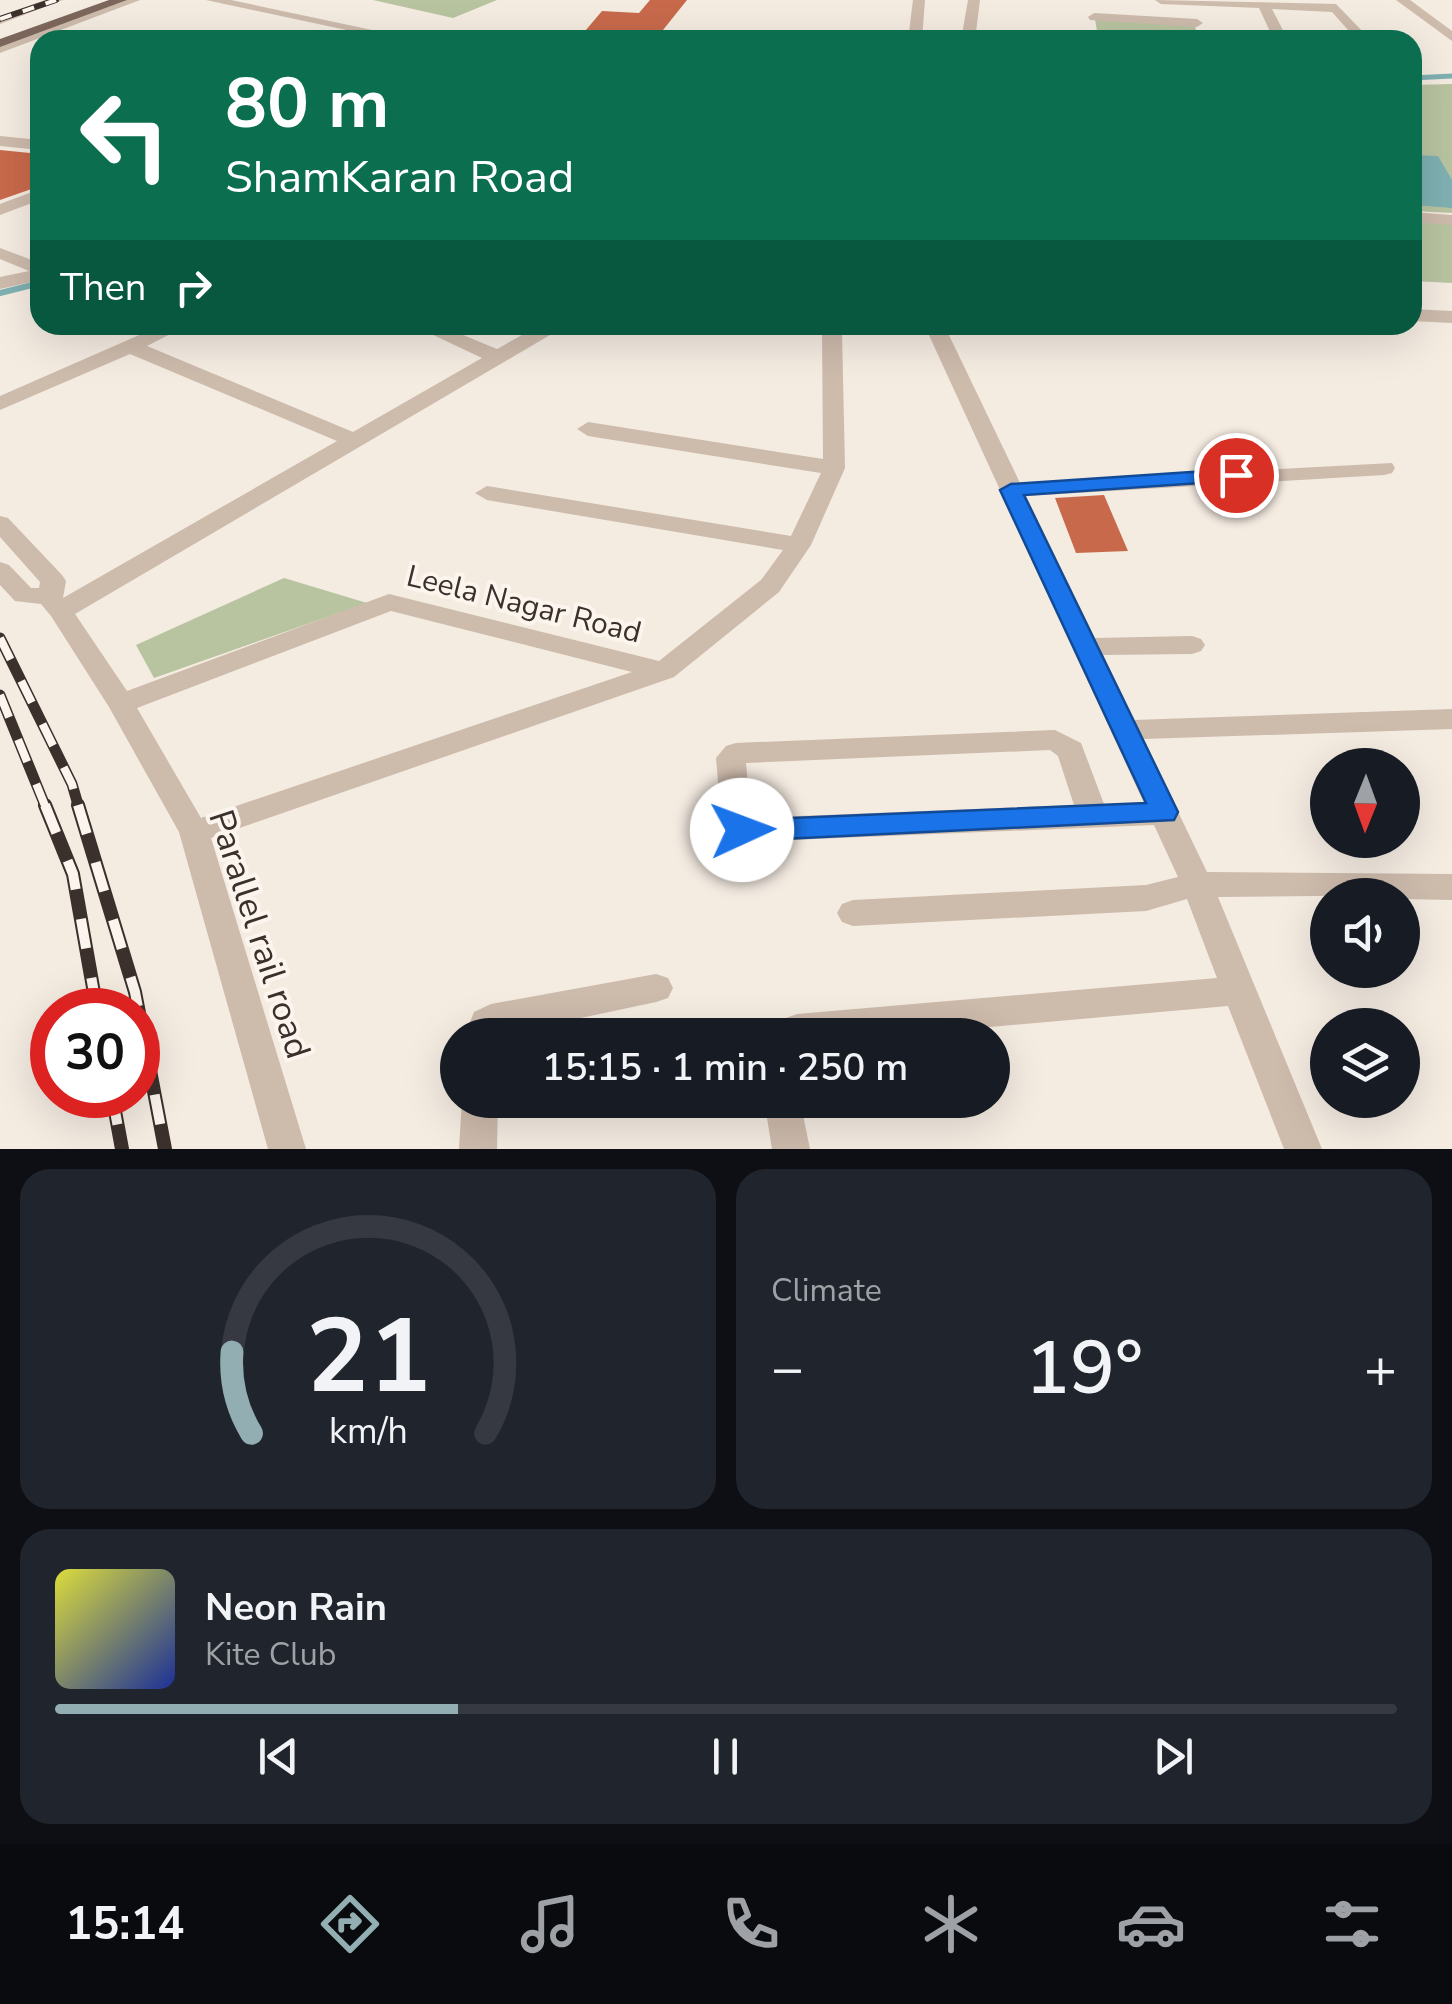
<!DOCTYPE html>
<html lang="en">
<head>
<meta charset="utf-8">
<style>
	body { margin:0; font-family:"Nunito Sans",sans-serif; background:#20242c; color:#f1f3f6; height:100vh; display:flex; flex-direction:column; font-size:38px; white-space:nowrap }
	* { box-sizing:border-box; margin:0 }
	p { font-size:32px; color:#9ea1a6 }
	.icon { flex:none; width:55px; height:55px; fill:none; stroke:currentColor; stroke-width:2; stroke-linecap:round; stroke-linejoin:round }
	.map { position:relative; height:1149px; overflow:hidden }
	.panel { display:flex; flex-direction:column; gap:20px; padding:20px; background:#0d0f14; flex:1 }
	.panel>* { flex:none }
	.hud { position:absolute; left:30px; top:30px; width:1392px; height:305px; border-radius:30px; box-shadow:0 10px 40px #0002; background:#0b6e4f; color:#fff; overflow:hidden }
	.needle { width:65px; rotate:181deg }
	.buttons { position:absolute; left:1310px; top:748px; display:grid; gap:20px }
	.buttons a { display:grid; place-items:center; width:110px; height:110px; border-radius:50%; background:#171b24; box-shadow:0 10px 40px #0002; font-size:50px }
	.speed { position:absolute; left:30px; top:988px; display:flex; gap:20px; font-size:50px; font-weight:700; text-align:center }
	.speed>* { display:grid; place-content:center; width:130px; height:130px; border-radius:50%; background:#171b24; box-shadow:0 10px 40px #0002; line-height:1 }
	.speed .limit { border:15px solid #d22; background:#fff; color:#111 }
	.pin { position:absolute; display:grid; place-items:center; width:85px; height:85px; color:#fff; margin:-42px; border:5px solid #fff; border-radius:50%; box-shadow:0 2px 10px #0007 }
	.me { position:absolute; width:110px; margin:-55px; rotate:88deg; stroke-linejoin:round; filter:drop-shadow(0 0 8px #0008) }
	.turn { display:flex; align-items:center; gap:35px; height:210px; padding:0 30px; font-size:45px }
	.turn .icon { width:130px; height:130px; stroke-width:2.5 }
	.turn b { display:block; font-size:70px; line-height:85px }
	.then { display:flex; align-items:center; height:95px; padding:0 30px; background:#0003; gap:20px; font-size:38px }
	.big { font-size:75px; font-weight:600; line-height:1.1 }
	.panel .widget { flex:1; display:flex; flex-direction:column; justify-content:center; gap:15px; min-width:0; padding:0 35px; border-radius:30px; background:#20242c }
	.panel .dial { align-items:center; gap:0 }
	.dial svg { height:260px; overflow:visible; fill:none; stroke:#363941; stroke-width:7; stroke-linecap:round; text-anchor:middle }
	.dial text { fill:#f1f3f6; stroke:none }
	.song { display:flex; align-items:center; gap:30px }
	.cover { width:120px; height:120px; border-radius:15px; background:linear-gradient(135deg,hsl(60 70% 55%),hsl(230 70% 35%)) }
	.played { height:10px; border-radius:5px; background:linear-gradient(90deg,#92aeb2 30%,#363941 30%) }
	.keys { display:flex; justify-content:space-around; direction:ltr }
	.heat { display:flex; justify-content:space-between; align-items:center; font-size:55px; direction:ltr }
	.panel .tiles { flex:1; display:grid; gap:20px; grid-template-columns:1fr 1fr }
	.widget:last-child { grid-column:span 2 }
	.trip { position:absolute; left:440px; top:1018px; width:570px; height:100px; border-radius:50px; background:#171b24; box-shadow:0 10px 40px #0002; font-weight:600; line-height:100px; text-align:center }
	.tabs { display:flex; height:160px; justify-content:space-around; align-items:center; background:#090b0e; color:#9ea1a6 }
	.tabs .icon { width:70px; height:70px }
	.tabs .on { color:#92aeb2 }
	.tabs b { font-size:45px; color:#f1f3f6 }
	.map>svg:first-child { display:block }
	.green { fill:#b8c4a0 }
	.water { fill:#7fb0b2 }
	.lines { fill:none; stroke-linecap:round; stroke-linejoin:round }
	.stream-far1 { stroke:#7fb0b2; stroke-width:5 }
	.stream { stroke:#7fb0b2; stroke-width:6 }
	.building { fill:#c8694b }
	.minor { fill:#cdbbac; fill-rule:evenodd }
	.major { fill:#7d675c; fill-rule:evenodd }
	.rail-far2-casing { stroke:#3b302b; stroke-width:6 }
	.rail-far1-casing { stroke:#3b302b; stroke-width:11 }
	.rail-casing { stroke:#3b302b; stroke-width:14 }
	.rail-far2 { stroke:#fbf5ee; stroke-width:4; stroke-dasharray:12; stroke-linecap:butt }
	.rail-far1 { stroke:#fbf5ee; stroke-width:8; stroke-dasharray:24; stroke-linecap:butt }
	.rail { stroke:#fbf5ee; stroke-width:10; stroke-dasharray:30; stroke-linecap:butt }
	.route { fill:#1a73e8; stroke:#114b97; stroke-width:2.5 }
	.labels { text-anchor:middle; stroke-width:8; stroke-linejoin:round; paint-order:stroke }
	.street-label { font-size:30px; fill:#3b302b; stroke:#fbf5ee }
	.near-street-label { font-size:35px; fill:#3b302b; stroke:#fbf5ee }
</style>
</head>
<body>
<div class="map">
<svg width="1452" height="1149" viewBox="0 0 1452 1149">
	<rect width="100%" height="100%" fill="#f4ebe1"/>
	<!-- green -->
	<path class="green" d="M 373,0 L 497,0 L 453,18 Z
		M 1095,19 L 1194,23 L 1199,40 L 1098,37 Z
		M 1452,84 L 1452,213 L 1413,211 L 1413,85 Z
		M 1412,219 L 1452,222 L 1452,283 L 1413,281 Z
		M 284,578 L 367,603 L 154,678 L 136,645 Z"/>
	<!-- water -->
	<path class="water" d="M 1412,155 L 1438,156 L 1452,180 L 1452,208 L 1413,205 Z"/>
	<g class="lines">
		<!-- stream-far1 -->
		<path class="stream-far1" d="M 1412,78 L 1452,76"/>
		<!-- stream -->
		<path class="stream" d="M 0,293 L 40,283"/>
	</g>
	<!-- building -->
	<path class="building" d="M 650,0 L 687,0 L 655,40 L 580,37 L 602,11 L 639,13 Z
		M 0,150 L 40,154 L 40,186 L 0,200 Z
		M 1104,495 L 1128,551 L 1076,553 L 1055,498 Z"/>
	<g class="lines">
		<!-- minor -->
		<path class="minor" d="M 45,0 L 63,0 L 0,24 L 0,16 Z
			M 122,0 L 140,0 L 0,53 L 0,44 Z
			M 206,0 L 231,0 L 410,38 L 393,40 Z
			M 913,0 L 925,0 L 922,40 L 908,40 Z
			M 968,0 L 980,0 L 975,40 L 961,40 Z
			M 1155,0 L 1336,4 L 1371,40 L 1357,40 L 1332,12 L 1272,9 L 1288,40 L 1274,40 L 1259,8 L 1161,4 Z
			M 1396,0 L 1410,0 L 1452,31 L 1452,41 Z
			M 1094,13 L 1197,19 L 1203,23 L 1197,27 L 1090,20 L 1088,17 Z
			M 1097,34 L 1139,40 L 1092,40 Z
			M 0,136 L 40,140 L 40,150 L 0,146 Z
			M 40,189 L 40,200 L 0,215 L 0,204 Z
			M 1412,212 L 1452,215 L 1452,225 L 1412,222 Z
			M 0,248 L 40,263 L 40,280 L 0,289 L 0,277 L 29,271 L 0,259 Z
			M 1412,309 L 1452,311 L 1452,323 L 1412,321 Z
			M 162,325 L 188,325 L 147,346 L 353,432 L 482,358 L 412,325 L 439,325 L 497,349 L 536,327 L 576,325 L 550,335 L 75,614 L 127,691 L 389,594 L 659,661 L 761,580 L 783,550 L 487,500 L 475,493 L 487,486 L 791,536 L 821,473 L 588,436 L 577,429 L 588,422 L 823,459 L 822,331 L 797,331 L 787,325 L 965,325 L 962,329 L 947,331 L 1020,483 L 1392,463 L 1395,468 L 1392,473 L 1384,475 L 1026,496 L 1095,638 L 1192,636 L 1201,639 L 1205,645 L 1201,651 L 1192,654 L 1103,655 L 1134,720 L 1452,709 L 1452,729 L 1143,739 L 1207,872 L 1452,874 L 1452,900 L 1402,899 L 1402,895 L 1218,897 L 1322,1149 L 1284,1149 L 1228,1006 L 899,1035 L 763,1035 L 769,1024 L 797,1014 L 1217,978 L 1187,899 L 1146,911 L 853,926 L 842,922 L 837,913 L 842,904 L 853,900 L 1146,885 L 1178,877 L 1154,825 L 742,842 L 726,835 L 722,827 L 716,758 L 726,746 L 736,743 L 1055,730 L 1081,743 L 1104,804 L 1144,803 L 927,331 L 842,331 L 845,468 L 811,545 L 779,592 L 674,677 L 211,838 L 306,1149 L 268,1149 L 179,832 L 109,707 L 51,616 L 41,604 L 15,601 L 0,585 L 0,562 L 9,565 L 31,588 L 39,588 L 40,582 L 0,537 L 0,516 L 8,518 L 62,575 L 66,581 L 63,598 L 337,441 L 130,354 L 0,410 L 0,396 ZM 391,611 L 632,672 L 201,818 L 137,708 ZM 1050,750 L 1058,756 L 1074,805 L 751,818 L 746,763 Z
			M 656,974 L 668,978 L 673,988 L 668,998 L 656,1002 L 501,1035 L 465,1035 L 474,1012 L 491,1004 Z
			M 462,1100 L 498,1100 L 497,1149 L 459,1149 Z
			M 764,1100 L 800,1100 L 810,1149 L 772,1149 Z"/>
		<!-- major -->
		<path class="major" d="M 109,0 L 127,0 L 0,47 L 0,39 Z"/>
		<defs>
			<path id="rail-far2" d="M 0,19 L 56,0"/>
			<path id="rail-far1" d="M 0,638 L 72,784 L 79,808
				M 0,695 L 46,808"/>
			<path id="rail" d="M 45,805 L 73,874 L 97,1010
				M 78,805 L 135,992 L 165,1149
				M 112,1095 L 122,1149"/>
		</defs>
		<!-- rail-far2 casing -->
		<use href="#rail-far2" class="rail-far2-casing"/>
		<!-- rail-far1 casing -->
		<use href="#rail-far1" class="rail-far1-casing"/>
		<!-- rail casing -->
		<use href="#rail" class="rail-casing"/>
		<!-- rail-far2 -->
		<use href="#rail-far2" class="rail-far2"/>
		<!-- rail-far1 -->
		<use href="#rail-far1" class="rail-far1"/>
		<!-- rail -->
		<use href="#rail" class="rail"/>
	</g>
	<!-- route -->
	<path class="route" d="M 1236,469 L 1244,471 L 1247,475 L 1244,480 L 1024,495 L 1178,812 L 1174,820 L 742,841 L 732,838 L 728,830 L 732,823 L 742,820 L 1146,803 L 1000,490 L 1011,484 Z"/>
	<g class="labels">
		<!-- street labels -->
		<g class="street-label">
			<text transform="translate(524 604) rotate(14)" y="10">Leela Nagar Road</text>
		</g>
		<!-- near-street labels -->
		<g class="near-street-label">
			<text transform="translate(260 934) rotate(72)" y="12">Parallel rail road</text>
		</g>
	</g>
</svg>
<div class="buttons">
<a><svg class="needle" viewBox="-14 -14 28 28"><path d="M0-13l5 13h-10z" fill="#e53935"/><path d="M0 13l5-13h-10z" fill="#9ea1a6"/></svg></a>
<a><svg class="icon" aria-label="sound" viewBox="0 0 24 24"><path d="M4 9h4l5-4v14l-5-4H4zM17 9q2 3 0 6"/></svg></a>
<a><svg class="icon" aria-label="layers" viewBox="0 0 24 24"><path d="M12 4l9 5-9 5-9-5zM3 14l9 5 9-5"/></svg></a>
</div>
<div class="speed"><div class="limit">30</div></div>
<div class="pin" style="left:1236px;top:475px;background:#d93025"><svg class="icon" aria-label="arrive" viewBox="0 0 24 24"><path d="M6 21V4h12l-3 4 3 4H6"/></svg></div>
<svg class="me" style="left:742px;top:830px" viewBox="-20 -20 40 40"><circle r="19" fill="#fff"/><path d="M0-13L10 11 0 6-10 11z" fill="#1a73e8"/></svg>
<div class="trip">15:15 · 1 min · 250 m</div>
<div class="hud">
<div class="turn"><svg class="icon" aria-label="left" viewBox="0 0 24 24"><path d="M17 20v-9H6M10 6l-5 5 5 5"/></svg><div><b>80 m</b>ShamKaran Road</div></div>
<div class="then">Then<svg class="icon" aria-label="right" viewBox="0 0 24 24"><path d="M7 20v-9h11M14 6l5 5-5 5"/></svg></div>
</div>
</div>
<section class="panel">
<div class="tiles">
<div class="widget dial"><svg viewBox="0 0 100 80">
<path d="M14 69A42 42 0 1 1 86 69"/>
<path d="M14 69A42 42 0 0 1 8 44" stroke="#92aeb2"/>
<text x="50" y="56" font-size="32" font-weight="700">21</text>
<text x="50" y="72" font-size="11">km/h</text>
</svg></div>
<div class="widget"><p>Climate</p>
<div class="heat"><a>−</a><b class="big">19°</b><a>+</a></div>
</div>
<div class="widget">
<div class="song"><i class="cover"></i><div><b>Neon Rain</b><p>Kite Club</p></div></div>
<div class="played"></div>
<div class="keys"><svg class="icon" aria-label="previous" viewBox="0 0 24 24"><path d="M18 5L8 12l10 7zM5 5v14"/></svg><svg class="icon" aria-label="pause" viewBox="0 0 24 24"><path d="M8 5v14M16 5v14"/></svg><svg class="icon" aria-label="next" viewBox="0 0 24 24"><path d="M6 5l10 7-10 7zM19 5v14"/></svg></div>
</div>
</div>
</section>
<nav class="tabs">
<b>15:14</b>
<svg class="icon on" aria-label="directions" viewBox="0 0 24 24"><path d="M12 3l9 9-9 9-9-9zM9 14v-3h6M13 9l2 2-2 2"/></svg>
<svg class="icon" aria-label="music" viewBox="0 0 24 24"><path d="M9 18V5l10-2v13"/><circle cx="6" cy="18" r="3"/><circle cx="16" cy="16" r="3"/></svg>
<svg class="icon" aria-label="phone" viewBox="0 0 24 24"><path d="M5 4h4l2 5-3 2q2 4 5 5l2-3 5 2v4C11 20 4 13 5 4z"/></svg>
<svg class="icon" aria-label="climate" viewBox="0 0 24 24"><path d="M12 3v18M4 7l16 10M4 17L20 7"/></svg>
<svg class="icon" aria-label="car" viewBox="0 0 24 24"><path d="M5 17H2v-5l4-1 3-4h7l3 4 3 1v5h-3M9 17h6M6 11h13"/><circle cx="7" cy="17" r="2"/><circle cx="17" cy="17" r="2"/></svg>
<svg class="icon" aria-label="filters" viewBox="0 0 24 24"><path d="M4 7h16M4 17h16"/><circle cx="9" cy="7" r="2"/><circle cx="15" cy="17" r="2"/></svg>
</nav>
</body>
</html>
